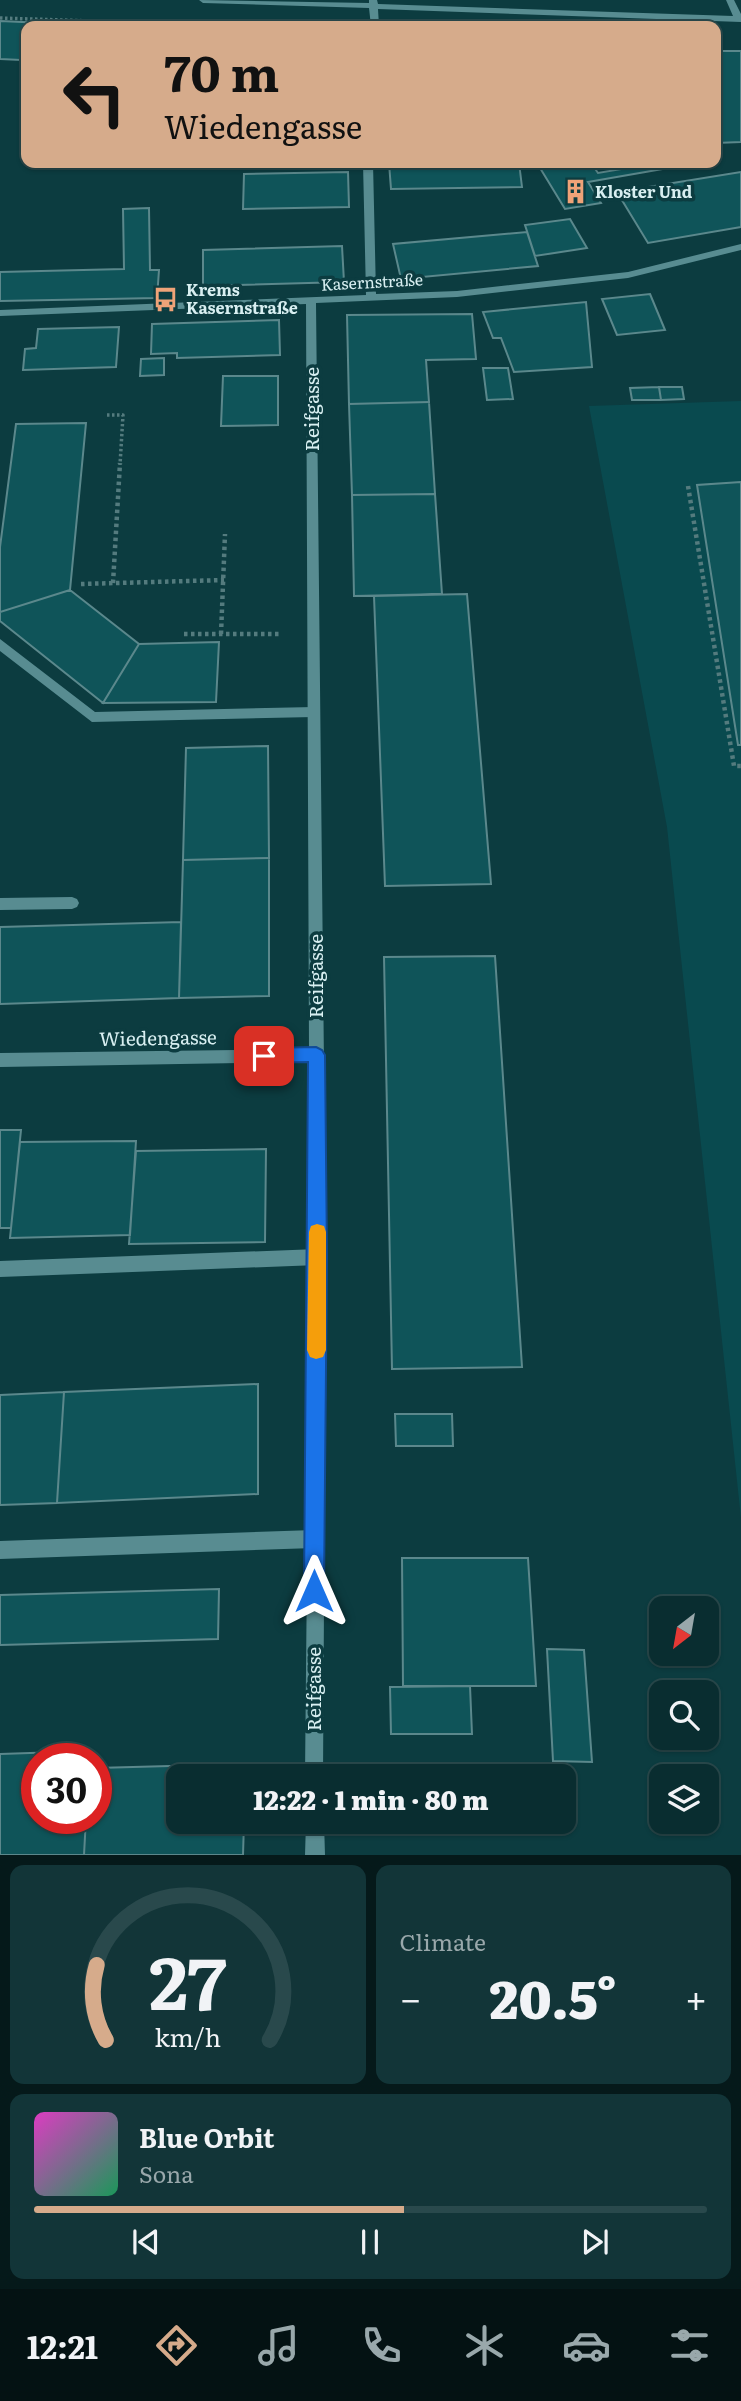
<!DOCTYPE html>
<html lang="en">
<head>
<meta charset="utf-8">
<style>
	body { margin:0; font-family:Literata,serif; background:#123538; color:#f1f3f6; height:100vh; display:flex; flex-direction:column; font-size:26px; white-space:nowrap }
	* { box-sizing:border-box; margin:0 }
	p { font-size:23px; color:#99a8ab }
	.icon { flex:none; width:38px; height:38px; fill:none; stroke:currentColor; stroke-width:2; stroke-linecap:round; stroke-linejoin:round }
	.map { position:relative; height:1855px; overflow:hidden }
	.sheet { display:flex; flex-direction:column; gap:10px; padding:10px; background:#05191a; flex:1 }
	.sheet>* { flex:none }
	.banner { position:absolute; left:21px; top:21px; width:700px; height:147px; border-radius:14px; box-shadow:0 2px 5px #0004,0 0 0 2px #29494c; background:#d6ab8b; color:#111; overflow:hidden }
	.needle { width:46px; rotate:211deg }
	.controls { position:absolute; left:649px; top:1596px; display:grid; gap:14px }
	.controls a { display:grid; place-items:center; width:70px; height:70px; border-radius:14px; background:#092d30; box-shadow:0 2px 5px #0004,0 0 0 2px #29494c; font-size:35px }
	.speed { position:absolute; left:21px; top:1743px; display:flex; gap:14px; font-size:35px; font-weight:700; text-align:center }
	.speed>* { display:grid; place-content:center; width:91px; height:91px; border-radius:50%; background:#092d30; box-shadow:0 2px 5px #0004,0 0 0 2px #29494c; line-height:1 }
	.speed .limit { border:10px solid #d22; background:#fff; color:#111 }
	.pin { position:absolute; display:grid; place-items:center; width:60px; height:60px; color:#fff; margin:-30px; border-radius:14px; box-shadow:0 4px 10px #0006 }
	.me { position:absolute; width:77px; margin:-38px; rotate:0deg; stroke-linejoin:round; filter:drop-shadow(0 0 5px #0008) }
	.turn { display:flex; align-items:center; gap:24px; height:147px; padding:0 28px; font-size:32px }
	.turn .icon { width:91px; height:91px; stroke-width:2.5 }
	.turn b { display:block; font-size:49px; line-height:60px }
	.big { font-size:52px; font-weight:800; line-height:1.1 }
	.sheet .card { flex:1; display:flex; flex-direction:column; justify-content:center; gap:10px; min-width:0; padding:0 24px; border-radius:14px; background:#123538 }
	.sheet .dial { align-items:center; gap:0 }
	.dial svg { height:182px; overflow:visible; fill:none; stroke:#29494c; stroke-width:7; stroke-linecap:round; text-anchor:middle }
	.dial text { fill:#f1f3f6; stroke:none }
	.song { display:flex; align-items:center; gap:21px }
	.cover { width:84px; height:84px; border-radius:10px; background:linear-gradient(135deg,hsl(310 70% 55%),hsl(150 70% 35%)) }
	.played { height:7px; border-radius:4px; background:linear-gradient(90deg,#d6ab8b 55%,#29494c 55%) }
	.keys { display:flex; justify-content:space-around; direction:ltr }
	.heat { display:flex; justify-content:space-between; align-items:center; font-size:38px; direction:ltr }
	.sheet .tiles { flex:1; display:grid; gap:10px; grid-template-columns:1fr 1fr }
	.card:last-child { grid-column:span 2 }
	.trip { position:absolute; left:166px; top:1764px; width:410px; height:70px; border-radius:14px; background:#092d30; box-shadow:0 2px 5px #0004,0 0 0 2px #29494c; font-weight:800; line-height:70px; text-align:center }
	.tabs { display:flex; height:112px; justify-content:space-around; align-items:center; background:#041213; color:#99a8ab }
	.tabs .icon { width:49px; height:49px }
	.tabs .on { color:#d6ab8b }
	.tabs b { font-size:32px; color:#f1f3f6 }
	.map>svg:first-child { display:block }
	.built { fill:#094a4f }
	.building { fill:#0f5459; stroke:#5b888c; stroke-width:2 }
	.lines { fill:none; stroke-linecap:round; stroke-linejoin:round }
	.path-far1 { stroke:#547b7e; stroke-width:3.5; stroke-dasharray:2.5 2.5; stroke-linecap:butt }
	.path { stroke:#547b7e; stroke-width:4.5; stroke-dasharray:3.5 3.5; stroke-linecap:butt }
	.lane { fill:#588c91; fill-rule:evenodd }
	.street { fill:#588c91; fill-rule:evenodd }
	.route { fill:#1a73e8; stroke:#114b97; stroke-width:2 }
	.slow { fill:#f59e0b }
	.labels { text-anchor:middle; stroke-width:7; stroke-linejoin:round; paint-order:stroke }
	.far-poi-label { font-size:16px; font-weight:bold; fill:#d8eff1; stroke:#0c3c40; text-anchor:start }
	.far-street-label { font-size:16px; fill:#d8eff1; stroke:#0c3c40 }
	.street-label { font-size:19px; fill:#d8eff1; stroke:#0c3c40 }
</style>
</head>
<body>
<div class="map">
<svg width="741" height="1855" viewBox="0 0 741 1855">
	<rect width="100%" height="100%" fill="#0c3c40"/>
	<!-- built -->
	<path class="built" d="M 741,401 L 741,1518 L 667,827 L 589,406 Z"/>
	<!-- building -->
	<path class="building" d="M 0,21 L 66,24 L 65,26 L 26,26 L 26,55 L 22,55 L 21,60 L 0,59 Z
		M 716,51 L 741,51 L 741,142 L 716,143 Z
		M 389,163 L 519,163 L 522,187 L 391,189 Z
		M 537,163 L 591,163 L 598,173 L 657,163 L 697,163 L 588,182 L 601,203 L 565,209 Z
		M 348,172 L 349,207 L 243,209 L 244,174 Z
		M 741,172 L 741,227 L 648,243 L 617,192 Z
		M 149,208 L 150,270 L 159,270 L 157,298 L 0,301 L 0,272 L 124,269 L 123,209 Z
		M 570,219 L 587,248 L 535,256 L 525,225 Z
		M 527,232 L 538,266 L 401,279 L 393,244 Z
		M 342,246 L 344,282 L 203,286 L 203,250 Z
		M 650,294 L 665,330 L 617,335 L 602,299 Z
		M 586,302 L 592,367 L 514,372 L 501,338 L 493,338 L 483,312 Z
		M 472,314 L 476,359 L 426,360 L 429,402 L 349,404 L 347,315 Z
		M 279,320 L 280,355 L 177,358 L 177,353 L 151,354 L 152,324 Z
		M 119,327 L 116,367 L 23,370 L 25,349 L 36,348 L 38,329 Z
		M 164,358 L 164,375 L 140,376 L 141,359 Z
		M 483,368 L 508,368 L 513,399 L 487,400 Z
		M 223,376 L 278,376 L 278,425 L 221,426 Z
		M 659,387 L 661,400 L 632,400 L 630,388 Z
		M 659,387 L 682,387 L 684,399 L 661,400 Z
		M 429,402 L 435,494 L 352,495 L 349,404 Z
		M 86,423 L 70,590 L 0,612 L 0,547 L 16,424 Z
		M 741,482 L 741,745 L 738,745 L 697,485 Z
		M 435,494 L 442,594 L 354,596 L 352,495 Z
		M 70,590 L 139,644 L 103,703 L 0,621 L 0,612 Z
		M 467,594 L 491,884 L 385,886 L 374,596 Z
		M 219,642 L 216,702 L 103,703 L 139,644 Z
		M 268,746 L 269,858 L 183,860 L 186,748 Z
		M 269,858 L 269,996 L 179,998 L 183,860 Z
		M 181,922 L 179,998 L 0,1004 L 0,927 Z
		M 495,956 L 522,1367 L 392,1369 L 384,957 Z
		M 0,1130 L 21,1130 L 11,1228 L 0,1228 Z
		M 136,1141 L 130,1235 L 10,1238 L 20,1142 Z
		M 266,1149 L 265,1242 L 129,1244 L 136,1151 Z
		M 258,1384 L 258,1494 L 57,1503 L 64,1392 Z
		M 64,1392 L 57,1503 L 0,1505 L 0,1395 Z
		M 395,1414 L 452,1414 L 453,1446 L 396,1446 Z
		M 402,1558 L 528,1558 L 536,1686 L 403,1686 Z
		M 219,1589 L 218,1639 L 0,1645 L 0,1595 Z
		M 547,1649 L 584,1650 L 592,1762 L 553,1761 Z
		M 470,1686 L 472,1734 L 391,1734 L 390,1687 Z
		M 90,1751 L 89,1759 L 37,1759 L 37,1818 L 86,1818 L 84,1855 L 0,1855 L 0,1754 Z
		M 244,1764 L 244,1776 L 178,1776 L 178,1822 L 244,1822 L 243,1855 L 84,1855 L 86,1818 L 96,1818 L 96,1768 Z"/>
	<g class="lines">
		<!-- path-far1 -->
		<path class="path-far1" d="M 0,18 L 188,24
			M 107,415 L 123,415 L 120,465"/>
		<!-- path -->
		<path class="path" d="M 688,486 L 734,766 L 741,766
			M 113,583 L 120,463
			M 81,584 L 224,580
			M 184,634 L 282,634
			M 221,634 L 225,534"/>
		<!-- lane -->
		<path class="lane" d="M 0,639 L 95,712 L 314,707 L 320,712 L 314,717 L 92,722 L 0,651 Z
			M 72,897 L 77,899 L 79,903 L 77,907 L 72,909 L 0,910 L 0,898 Z
			M 318,1249 L 324,1252 L 326,1257 L 324,1262 L 318,1265 L 0,1277 L 0,1261 Z
			M 314,1530 L 320,1533 L 323,1539 L 320,1545 L 314,1548 L 0,1559 L 0,1541 Z"/>
		<!-- street -->
		<path class="street" d="M 199,0 L 369,3 L 369,0 L 377,0 L 378,4 L 733,16 L 726,0 L 734,0 L 741,14 L 741,22 L 378,9 L 379,26 L 371,26 L 369,8 L 203,3 Z
			M 363,163 L 373,163 L 376,294 L 457,291 L 628,272 L 741,244 L 741,250 L 628,278 L 457,297 L 316,303 L 326,1257 L 323,1776 L 305,1776 L 310,1257 L 309,1062 L 0,1067 L 0,1053 L 309,1049 L 306,304 L 0,316 L 0,310 L 366,295 Z
			M 306,1822 L 324,1822 L 325,1855 L 305,1855 Z"/>
	</g>
	<!-- route -->
	<path class="route" d="M 316,1047 L 322,1050 L 325,1055 L 327,1257 L 324,1591 L 321,1599 L 314,1602 L 307,1599 L 304,1591 L 308,1062 L 264,1063 L 258,1061 L 255,1056 L 258,1050 L 264,1048 Z"/>
	<!-- slow -->
	<path class="slow" d="M 317,1224 L 324,1226 L 326,1232 L 326,1350 L 323,1357 L 316,1359 L 310,1357 L 307,1350 L 309,1232 L 311,1226 Z"/>
	<!-- icons -->
	<defs>
		<symbol id="building-bare" viewBox="-9 -9 18 18"><path d="M-4-6H4V6H1V3H-1V6H-4ZM-2.5-4.3h1.7v1.8h-1.7ZM.8-4.3h1.7v1.8H.8ZM-2.5-1h1.7V.8h-1.7ZM.8-1h1.7V.8H.8Z" fill="#efa378" stroke="#0c3c40" stroke-width="2.5" paint-order="stroke"/></symbol>
		<symbol id="bus-bare" viewBox="-9 -9 18 18"><path d="M-5-6H5V4H4V6H2V4H-2V6H-4V4H-5ZM-3.5-4V0h7V-4ZM-3.5 1.2v1.5H-2V1.2ZM2 1.2v1.5H3.5V1.2Z" fill="#efa378" stroke="#0c3c40" stroke-width="2.5" paint-order="stroke"/></symbol>
	</defs>
	<g fill-rule="evenodd">
		<use href="#building-bare" x="558" y="174" width="35" height="35"/>
		<use href="#bus-bare" x="148" y="282" width="35" height="35"/>
	</g>
	<g class="labels">
		<!-- far-poi labels -->
		<g class="far-poi-label">
			<text x="595" y="198">Kloster Und</text>
			<text x="186" y="296">Krems<tspan x="186" dy="18">Kasernstraße</tspan></text>
		</g>
		<!-- far-street labels -->
		<g class="far-street-label">
			<text transform="translate(372 282) rotate(-3)" y="6">Kasernstraße</text>
		</g>
		<!-- street labels -->
		<g class="street-label">
			<text transform="translate(312 409) rotate(-90)" y="7">Reifgasse</text>
			<text transform="translate(316 976) rotate(-90)" y="7">Reifgasse</text>
			<text transform="translate(158 1038) rotate(-1)" y="7">Wiedengasse</text>
			<text transform="translate(314 1689) rotate(-90)" y="7">Reifgasse</text>
		</g>
	</g>
</svg>
<div class="controls">
<a><svg class="needle" viewBox="-14 -14 28 28"><path d="M0-13l5 13h-10z" fill="#e53935"/><path d="M0 13l5-13h-10z" fill="#99a8ab"/></svg></a>
<a><svg class="icon" aria-label="search" viewBox="0 0 24 24"><circle cx="10" cy="10" r="6"/><path d="M15 15l6 6"/></svg></a>
<a><svg class="icon" aria-label="layers" viewBox="0 0 24 24"><path d="M12 4l9 5-9 5-9-5zM3 14l9 5 9-5"/></svg></a>
</div>
<div class="speed"><div class="limit">30</div></div>
<div class="pin" style="left:264px;top:1056px;background:#d93025"><svg class="icon" aria-label="arrive" viewBox="0 0 24 24"><path d="M6 21V4h12l-3 4 3 4H6"/></svg></div>
<svg class="me" style="left:314px;top:1591px" viewBox="-20 -20 40 40"><path d="M0-17L14 15 0 8-14 15z" fill="#1a73e8" stroke="#fff" stroke-width="4"/></svg>
<div class="trip">12:22 · 1 min · 80 m</div>
<div class="banner">
<div class="turn"><svg class="icon" aria-label="left" viewBox="0 0 24 24"><path d="M17 20v-9H6M10 6l-5 5 5 5"/></svg><div><b>70 m</b>Wiedengasse</div></div>
</div>
</div>
<section class="sheet">
<div class="tiles">
<div class="card dial"><svg viewBox="0 0 100 80">
<path d="M14 69A42 42 0 1 1 86 69"/>
<path d="M14 69A42 42 0 0 1 10 36" stroke="#d6ab8b"/>
<text x="50" y="56" font-size="32" font-weight="700">27</text>
<text x="50" y="72" font-size="11">km/h</text>
</svg></div>
<div class="card"><p>Climate</p>
<div class="heat"><a>−</a><b class="big">20.5°</b><a>+</a></div>
</div>
<div class="card">
<div class="song"><i class="cover"></i><div><b>Blue Orbit</b><p>Sona</p></div></div>
<div class="played"></div>
<div class="keys"><svg class="icon" aria-label="previous" viewBox="0 0 24 24"><path d="M18 5L8 12l10 7zM5 5v14"/></svg><svg class="icon" aria-label="pause" viewBox="0 0 24 24"><path d="M8 5v14M16 5v14"/></svg><svg class="icon" aria-label="next" viewBox="0 0 24 24"><path d="M6 5l10 7-10 7zM19 5v14"/></svg></div>
</div>
</div>
</section>
<nav class="tabs">
<b>12:21</b>
<svg class="icon on" aria-label="directions" viewBox="0 0 24 24"><path d="M12 3l9 9-9 9-9-9zM9 14v-3h6M13 9l2 2-2 2"/></svg>
<svg class="icon" aria-label="music" viewBox="0 0 24 24"><path d="M9 18V5l10-2v13"/><circle cx="6" cy="18" r="3"/><circle cx="16" cy="16" r="3"/></svg>
<svg class="icon" aria-label="phone" viewBox="0 0 24 24"><path d="M5 4h4l2 5-3 2q2 4 5 5l2-3 5 2v4C11 20 4 13 5 4z"/></svg>
<svg class="icon" aria-label="climate" viewBox="0 0 24 24"><path d="M12 3v18M4 7l16 10M4 17L20 7"/></svg>
<svg class="icon" aria-label="car" viewBox="0 0 24 24"><path d="M5 17H2v-5l4-1 3-4h7l3 4 3 1v5h-3M9 17h6M6 11h13"/><circle cx="7" cy="17" r="2"/><circle cx="17" cy="17" r="2"/></svg>
<svg class="icon" aria-label="filters" viewBox="0 0 24 24"><path d="M4 7h16M4 17h16"/><circle cx="9" cy="7" r="2"/><circle cx="15" cy="17" r="2"/></svg>
</nav>
</body>
</html>
